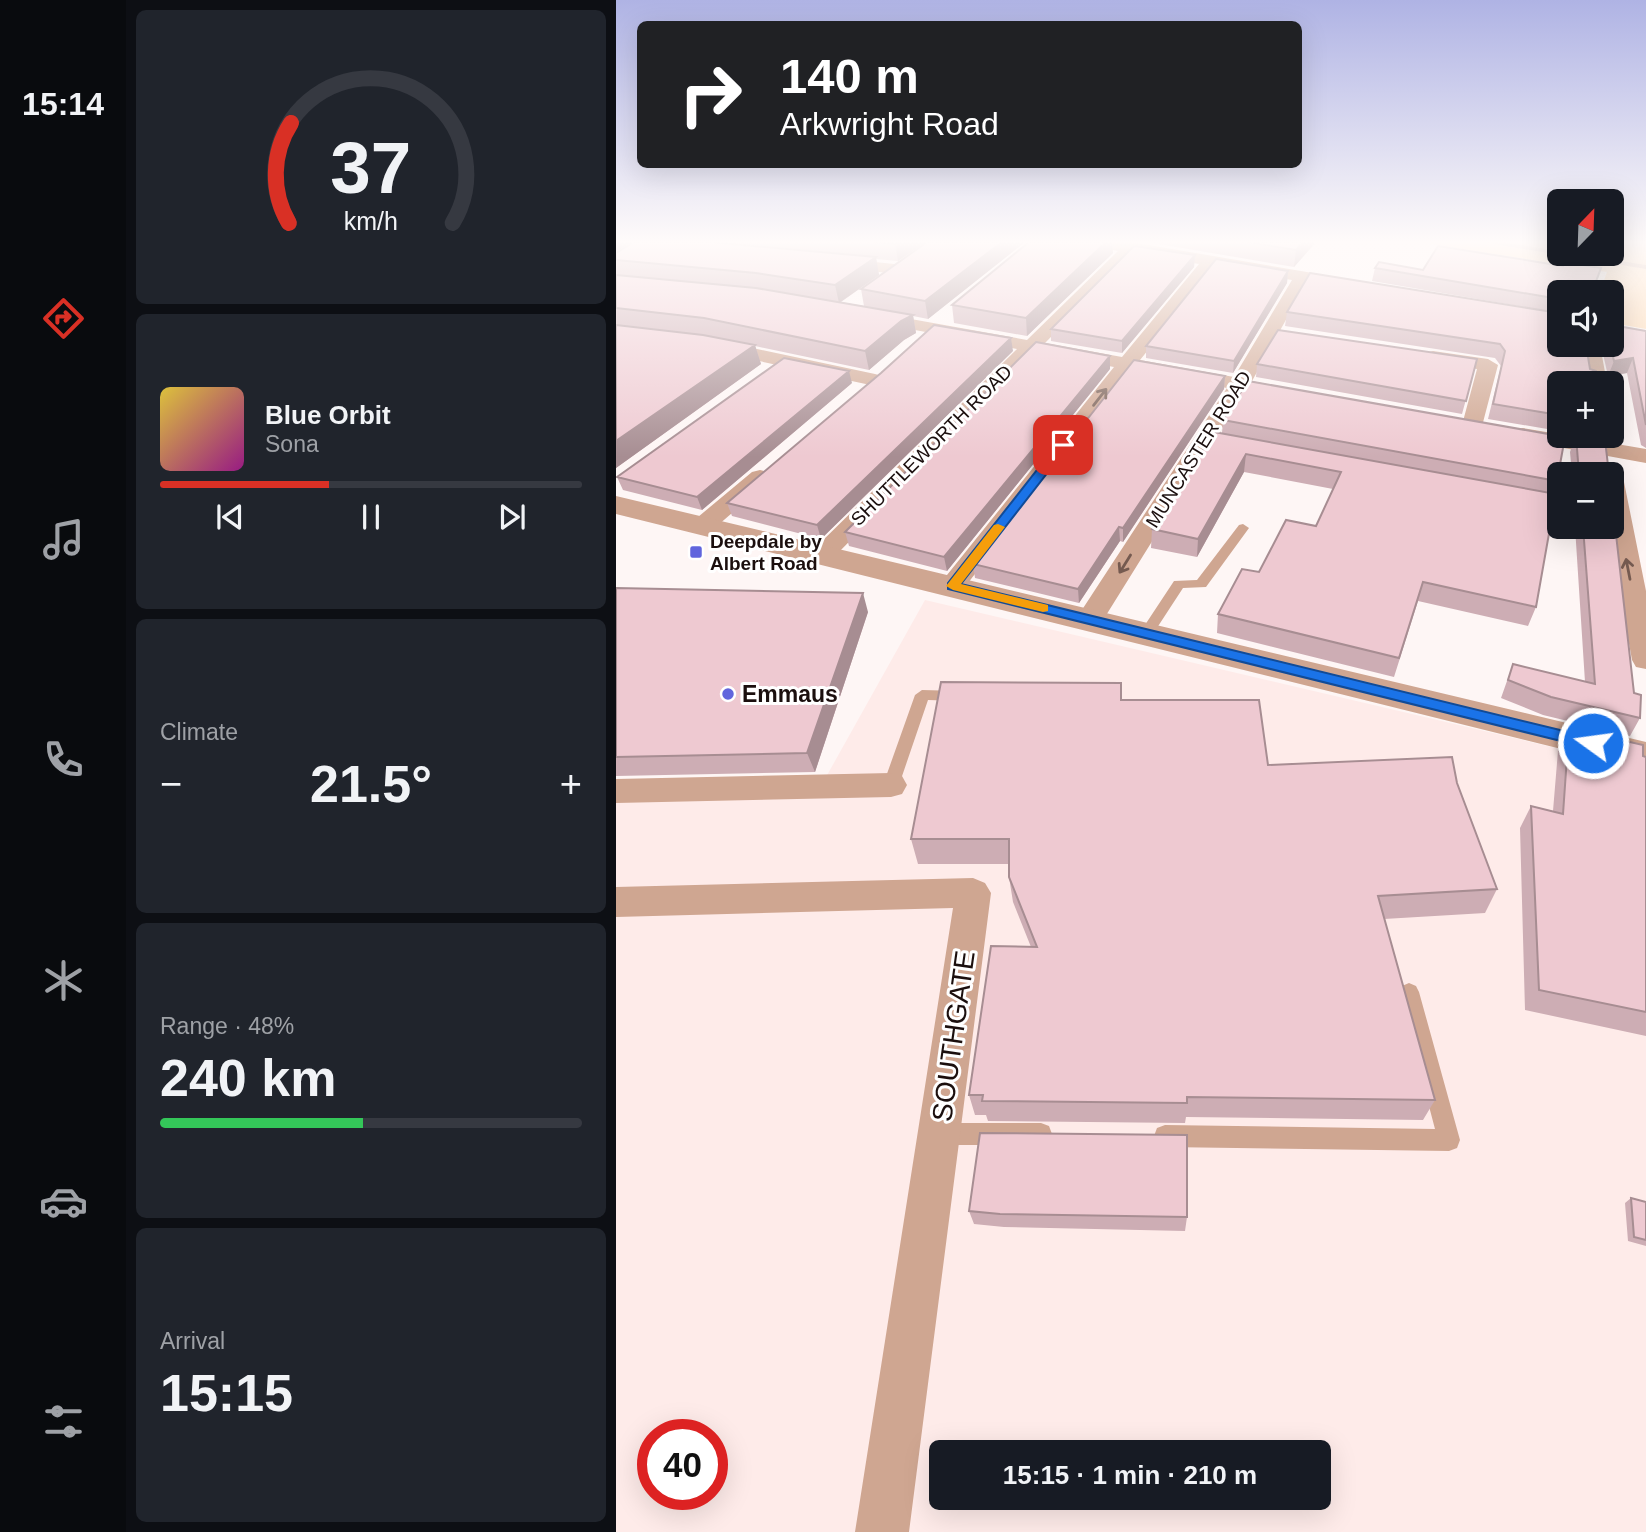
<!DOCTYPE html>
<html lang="en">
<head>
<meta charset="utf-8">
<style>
	body { margin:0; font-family:Helvetica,sans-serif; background:#20242c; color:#f1f3f6; height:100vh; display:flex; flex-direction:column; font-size:26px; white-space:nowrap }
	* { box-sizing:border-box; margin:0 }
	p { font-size:23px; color:#9ea1a6 }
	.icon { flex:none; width:38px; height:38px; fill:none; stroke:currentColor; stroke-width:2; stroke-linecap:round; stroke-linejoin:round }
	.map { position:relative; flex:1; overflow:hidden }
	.drawer { display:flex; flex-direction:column; gap:10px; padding:10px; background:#0d0f14; width:490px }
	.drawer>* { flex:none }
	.top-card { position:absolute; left:21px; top:21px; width:665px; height:147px; border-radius:10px; box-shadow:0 7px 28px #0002; background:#202124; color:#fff; overflow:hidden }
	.needle { width:46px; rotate:23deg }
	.fabs { position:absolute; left:931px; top:189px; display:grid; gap:14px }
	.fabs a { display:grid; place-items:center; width:77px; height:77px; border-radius:10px; background:#171b24; box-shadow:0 7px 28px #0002; font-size:35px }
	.speed { position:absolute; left:21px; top:1419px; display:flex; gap:14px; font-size:35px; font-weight:700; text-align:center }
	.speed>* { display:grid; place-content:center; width:91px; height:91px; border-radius:50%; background:#171b24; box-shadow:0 7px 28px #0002; line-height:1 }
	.speed .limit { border:10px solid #d22; background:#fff; color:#111 }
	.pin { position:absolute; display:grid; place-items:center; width:60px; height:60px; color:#fff; margin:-30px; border-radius:14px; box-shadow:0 4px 10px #0006 }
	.me { position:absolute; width:77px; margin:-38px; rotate:284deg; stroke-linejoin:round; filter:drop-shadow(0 0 5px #0008) }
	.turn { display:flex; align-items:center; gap:24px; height:147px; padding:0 28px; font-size:32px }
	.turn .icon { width:91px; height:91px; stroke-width:2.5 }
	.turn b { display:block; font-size:49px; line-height:60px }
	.big { font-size:52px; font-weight:700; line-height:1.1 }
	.drawer .card { flex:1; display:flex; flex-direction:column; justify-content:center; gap:10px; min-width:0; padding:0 24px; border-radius:10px; background:#20242c }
	.drawer .dial { align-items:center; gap:0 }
	.dial svg { height:182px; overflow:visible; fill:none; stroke:#363941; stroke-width:7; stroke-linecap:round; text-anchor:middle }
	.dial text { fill:#f1f3f6; stroke:none }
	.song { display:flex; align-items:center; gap:21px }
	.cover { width:84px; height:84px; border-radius:10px; background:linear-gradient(135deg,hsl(50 70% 55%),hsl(310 70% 35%)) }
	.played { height:7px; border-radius:4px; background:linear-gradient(90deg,#d93025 40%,#363941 40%) }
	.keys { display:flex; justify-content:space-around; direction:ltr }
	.heat { display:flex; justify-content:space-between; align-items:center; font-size:38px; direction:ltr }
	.charge { height:10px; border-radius:5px; background:linear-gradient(90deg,#34c759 48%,#363941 0) }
	.trip { position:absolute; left:313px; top:1440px; width:402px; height:70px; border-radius:10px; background:#171b24; box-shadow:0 7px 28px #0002; font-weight:700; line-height:70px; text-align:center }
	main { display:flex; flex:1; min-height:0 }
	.dock { display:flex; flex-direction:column; width:126px; justify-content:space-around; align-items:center; background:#090b0e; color:#9ea1a6 }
	.dock .icon { width:49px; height:49px }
	.dock .selected { color:#d93025 }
	.dock b { font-size:32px; color:#f1f3f6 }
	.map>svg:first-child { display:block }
	.built { fill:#feebe9; fill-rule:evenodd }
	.green { fill:#ffd7ab }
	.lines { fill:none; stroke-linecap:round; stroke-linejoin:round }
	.service { fill:#cfa691; fill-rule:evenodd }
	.minor { fill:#cfa691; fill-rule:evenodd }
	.tertiary { fill:#cfa691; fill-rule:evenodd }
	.wall { fill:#cdadb4 }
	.shaded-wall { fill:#a78d92 }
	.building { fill:#eec9d1; stroke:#a78d92; stroke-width:2 }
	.oneway { stroke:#755a50 }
	.route { fill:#1a73e8; stroke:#114b97; stroke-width:2 }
	.slow { fill:#f59e0b }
	.poi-dot { fill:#6165dd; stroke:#fff; stroke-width:2.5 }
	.labels { text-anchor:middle; stroke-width:6; stroke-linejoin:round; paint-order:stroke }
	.far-street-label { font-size:19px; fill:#1b0f0e; stroke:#fff }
	.far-poi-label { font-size:19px; font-weight:bold; fill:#1b0f0e; stroke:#fff; text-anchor:start }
	.poi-label { font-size:23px; font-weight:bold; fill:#1b0f0e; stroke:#fff; text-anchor:start }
	.near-street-label { font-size:28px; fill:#1b0f0e; stroke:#fff }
</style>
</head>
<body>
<main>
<nav class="dock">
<b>15:14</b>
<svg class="icon selected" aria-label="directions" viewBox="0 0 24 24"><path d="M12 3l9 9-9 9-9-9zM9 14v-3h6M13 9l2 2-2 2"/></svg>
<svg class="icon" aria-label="music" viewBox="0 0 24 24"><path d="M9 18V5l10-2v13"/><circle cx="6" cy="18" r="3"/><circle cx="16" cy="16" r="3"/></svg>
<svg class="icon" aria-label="phone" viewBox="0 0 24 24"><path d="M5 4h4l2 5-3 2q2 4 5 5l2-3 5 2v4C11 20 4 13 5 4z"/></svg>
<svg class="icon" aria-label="climate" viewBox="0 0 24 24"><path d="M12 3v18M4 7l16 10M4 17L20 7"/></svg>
<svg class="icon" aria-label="car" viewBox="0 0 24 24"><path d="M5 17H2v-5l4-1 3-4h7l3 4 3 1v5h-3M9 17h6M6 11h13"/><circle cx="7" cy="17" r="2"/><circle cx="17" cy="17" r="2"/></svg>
<svg class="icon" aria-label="filters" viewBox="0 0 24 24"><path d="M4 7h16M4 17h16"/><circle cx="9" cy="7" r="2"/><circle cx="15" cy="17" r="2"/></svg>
</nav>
<section class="drawer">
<div class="card dial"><svg viewBox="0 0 100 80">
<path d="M14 69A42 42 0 1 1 86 69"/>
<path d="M14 69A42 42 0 0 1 15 25" stroke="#d93025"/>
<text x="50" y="56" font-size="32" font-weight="700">37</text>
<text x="50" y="72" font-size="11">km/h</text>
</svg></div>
<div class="card">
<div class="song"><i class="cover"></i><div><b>Blue Orbit</b><p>Sona</p></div></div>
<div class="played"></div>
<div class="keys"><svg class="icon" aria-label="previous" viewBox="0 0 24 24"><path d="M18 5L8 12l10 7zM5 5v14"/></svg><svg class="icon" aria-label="pause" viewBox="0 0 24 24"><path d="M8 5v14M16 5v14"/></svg><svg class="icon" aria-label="next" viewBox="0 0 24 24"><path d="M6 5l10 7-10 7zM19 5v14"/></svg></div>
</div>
<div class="card"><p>Climate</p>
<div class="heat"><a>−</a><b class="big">21.5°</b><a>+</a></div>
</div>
<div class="card"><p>Range · 48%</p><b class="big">240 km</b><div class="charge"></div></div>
<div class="card"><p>Arrival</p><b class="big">15:15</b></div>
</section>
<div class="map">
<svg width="1030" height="1532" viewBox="0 0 1030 1532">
	<rect width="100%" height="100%" fill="#fef6f5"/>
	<!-- built -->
	<path class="built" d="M 309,600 L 1030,769 L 1030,1532 L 0,1532 L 0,784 L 205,786 ZM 37,1435 L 96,1435 L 96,1494 L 37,1494 ZM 326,1452 L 704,1452 L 704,1498 L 326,1498 Z"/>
	<!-- green -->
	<path class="green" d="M 804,242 L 943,242 L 943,254 L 996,254 L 996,242 L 1030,242 L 1030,329 L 996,323 L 996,292 L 984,292 L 991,272 Z"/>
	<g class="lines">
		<!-- service -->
		<path class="service" d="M 866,242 L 886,242 L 943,251 L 943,254 L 959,254 L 1030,265 L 1030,269 Z
			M 627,524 L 633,528 L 590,587 L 567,588 L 535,637 L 525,637 L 523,634 L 558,581 L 581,580 L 623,525 Z
			M 306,690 L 344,691 L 351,696 L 344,701 L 312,700 L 283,785 L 281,789 L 269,789 L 267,785 L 299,695 Z
			M 793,983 L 800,986 L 803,992 L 844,1140 L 841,1148 L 833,1151 L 549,1147 L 541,1144 L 538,1136 L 541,1128 L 549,1125 L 819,1129 L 783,992 L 786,986 Z
			M 325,1123 L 425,1123 L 433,1126 L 436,1134 L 433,1142 L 425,1145 L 325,1145 L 317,1142 L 314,1134 L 317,1126 Z"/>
		<!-- minor -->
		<path class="minor" d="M 469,242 L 515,242 L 732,279 L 741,284 L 732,289 L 691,282 L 636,381 L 677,389 L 680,393 L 677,397 L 670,399 L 629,392 L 484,625 L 474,628 L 464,625 L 460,619 L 611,388 L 516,371 L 345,592 L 336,594 L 327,592 L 323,586 L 327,580 L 498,367 L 420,353 L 215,560 L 206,563 L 197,560 L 193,555 L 197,550 L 401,349 L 256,322 L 250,321 L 247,317 L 250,313 L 256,312 L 411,340 L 502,251 L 471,245 ZM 518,253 L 583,264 L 506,357 L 429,343 ZM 599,267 L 676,280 L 618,377 L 524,360 Z
			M 220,258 L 288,265 L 296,270 L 288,275 L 214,266 L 212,263 Z
			M 99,340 L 259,374 L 266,376 L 269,380 L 266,384 L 259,386 L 92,350 L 90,346 L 92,342 Z
			M 966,345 L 984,345 L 991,383 L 971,383 Z
			M 817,351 L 872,359 L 882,365 L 865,430 L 849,430 L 846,425 L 861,369 L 810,361 L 807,357 L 810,353 Z
			M 907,428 L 1030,449 L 1030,463 L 899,439 L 896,434 L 899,429 Z
			M 144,470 L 152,472 L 155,477 L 152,482 L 94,532 L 85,534 L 76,532 L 73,527 L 76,522 L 136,472 Z
			M 996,475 L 1004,477 L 1008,482 L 1030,591 L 1030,669 L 1020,667 L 1016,660 L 992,527 L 996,527 Z
			M 275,773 L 286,776 L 291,785 L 286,794 L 275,797 L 0,803 L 0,779 Z
			M 357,878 L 369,883 L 375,893 L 293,1532 L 239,1532 L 337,908 L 0,917 L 0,887 Z"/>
		<!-- tertiary -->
		<path class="tertiary" d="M 0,496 L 1030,742 L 1030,770 L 0,514 Z"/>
	</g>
	<!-- wall -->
	<path class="wall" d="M 18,242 L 310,242 L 282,261 L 260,259 L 263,275 L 225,302 L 248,306 L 245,289 L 311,242 L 409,242 L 312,319 L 297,316 L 300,333 L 288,340 L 253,370 L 139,346 L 145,364 L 0,468 L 0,253 Z
		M 413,242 L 496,242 L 497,253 L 411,336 L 338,323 L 336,305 Z
		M 531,242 L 700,242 L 678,267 Z
		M 579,255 L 578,267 L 506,353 L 435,341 L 435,329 Z
		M 759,268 L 943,292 L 943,431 L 872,419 L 885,366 L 879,358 L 669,326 L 671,312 L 914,308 L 756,281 Z
		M 672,271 L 671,283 L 617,373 L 530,358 L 530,346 Z
		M 1030,331 L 1030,448 L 1025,445 L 1011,373 L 992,376 L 985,345 L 996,345 Z
		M 397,351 L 205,539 L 116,516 L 111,503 Z
		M 861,359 L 846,414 L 640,377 L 641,364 Z
		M 494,369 L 331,571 L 233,546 L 229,532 Z
		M 609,376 L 608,389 L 507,542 L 504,541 L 463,603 L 359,578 L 357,564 Z
		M 236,383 L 86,510 L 7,490 L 1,477 Z
		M 607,420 L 941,481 L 936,494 L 920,607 L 912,626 L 802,601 L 778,677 L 601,633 L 602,614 L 643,572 L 700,526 L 717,489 L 628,472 L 581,557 L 535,548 L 536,529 L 606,433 Z
		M 960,436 L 993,474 L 956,474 L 954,452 Z
		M 959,527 L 996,527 L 1018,693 L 1024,718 L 1014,736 L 927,715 L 885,698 L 897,664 L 969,682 Z
		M 0,588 L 252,612 L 199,772 L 0,776 Z
		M 505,700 L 652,765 L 841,783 L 881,889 L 869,913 L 768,919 L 819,1100 L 807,1120 L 570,1117 L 569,1123 L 372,1121 L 370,1115 L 359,1115 L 353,1095 L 415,947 L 397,902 L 393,877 L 393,864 L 302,864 L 295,839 Z
		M 953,728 L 1030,757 L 1030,1036 L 909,1010 L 904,828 L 915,806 L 937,811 L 942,751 Z
		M 1015,1198 L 1030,1202 L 1030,1246 L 1012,1241 L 1009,1203 Z
		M 353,1211 L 571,1217 L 569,1231 L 388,1227 L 358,1224 Z"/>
	<!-- shaded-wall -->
	<path class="shaded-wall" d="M 0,242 L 16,242 L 0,252 Z
		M 282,242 L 310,242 L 282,261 L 279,244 Z
		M 386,242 L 409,242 L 312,319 L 309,301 Z
		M 490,242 L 496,242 L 497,253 L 411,336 L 410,318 Z
		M 687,242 L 700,242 L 678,267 L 680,250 Z
		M 579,255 L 578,267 L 506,353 L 506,341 Z
		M 260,257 L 263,275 L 223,303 L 219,285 Z
		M 672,271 L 671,283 L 617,373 L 618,361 Z
		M 297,315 L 300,333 L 288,340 L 253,370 L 249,351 L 285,321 Z
		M 395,338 L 397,351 L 205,539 L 201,525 Z
		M 139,345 L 145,364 L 0,468 L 0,441 Z
		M 494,356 L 494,369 L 331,571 L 328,557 Z
		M 1017,358 L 1011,373 L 992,376 L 998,361 Z
		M 233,371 L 236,383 L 86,510 L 81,497 Z
		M 609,376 L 608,389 L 507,542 L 507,528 Z
		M 630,454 L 628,472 L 581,557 L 582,539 Z
		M 503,527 L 504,541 L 463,603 L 462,589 Z
		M 247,593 L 252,612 L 199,772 L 191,753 Z"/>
	<!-- building -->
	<path class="building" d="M 18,242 L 94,242 L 260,257 L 219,285 L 140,273 L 0,260 L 0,253 Z
		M 257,242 L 282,242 L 279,244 Z
		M 311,242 L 386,242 L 309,301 L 245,289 Z
		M 413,242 L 490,242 L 410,318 L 336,305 Z
		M 632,242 L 687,242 L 680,250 Z
		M 518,246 L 579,255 L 506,341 L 435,329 Z
		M 822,246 L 947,266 L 948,262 L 985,268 L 976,292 L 943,292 L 943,299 L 759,268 L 763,262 L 807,270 Z
		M 600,259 L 672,271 L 618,361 L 530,346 Z
		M 694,273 L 943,313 L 943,345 L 970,345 L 974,369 L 980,371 L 982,383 L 943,383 L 943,415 L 877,404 L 889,351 L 884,344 L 671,312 Z
		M 0,275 L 140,288 L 297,315 L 285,321 L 249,351 L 88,318 L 0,308 Z
		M 0,325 L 87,335 L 139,345 L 0,441 Z
		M 318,325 L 395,338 L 201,525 L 111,503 L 265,373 Z
		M 996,325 L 1030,331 L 1030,425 L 1017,358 L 998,361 L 994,345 L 996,345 Z
		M 662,330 L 861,359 L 850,401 L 641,364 Z
		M 420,342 L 494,356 L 328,557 L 229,532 Z
		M 168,358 L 233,371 L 81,497 L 1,477 Z
		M 518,360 L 609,376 L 507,528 L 503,527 L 462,589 L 357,564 Z
		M 632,381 L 949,437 L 941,481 L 607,420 Z
		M 598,432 L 940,494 L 920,607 L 807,582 L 783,658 L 602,614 L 626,569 L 643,572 L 670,520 L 700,526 L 725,472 L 630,454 L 582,539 L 536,529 Z
		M 960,436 L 989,440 L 993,474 L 963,474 Z
		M 996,499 L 1018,693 L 1025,695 L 1024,718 L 935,697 L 892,680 L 897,664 L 979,684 L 967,527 L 996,527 Z
		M 0,588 L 247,593 L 191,753 L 0,757 Z
		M 325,682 L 505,683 L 505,700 L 643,700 L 652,765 L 836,757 L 841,783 L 881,889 L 762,896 L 819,1100 L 571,1097 L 571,1103 L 366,1101 L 367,1095 L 353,1095 L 375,946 L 421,947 L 393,877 L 393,839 L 295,839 Z
		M 953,728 L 1027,745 L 1027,756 L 1030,757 L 1030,1012 L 923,990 L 915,806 L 947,814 Z
		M 364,1133 L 571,1135 L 571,1217 L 384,1214 L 353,1211 Z
		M 1015,1198 L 1030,1202 L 1030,1240 L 1018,1237 Z"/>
	<!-- one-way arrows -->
	<defs><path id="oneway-shaft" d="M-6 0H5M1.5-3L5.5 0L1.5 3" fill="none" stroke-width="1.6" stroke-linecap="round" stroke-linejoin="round" transform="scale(1.75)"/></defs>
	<g class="oneway">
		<use href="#oneway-shaft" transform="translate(484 397) rotate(-52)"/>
		<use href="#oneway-shaft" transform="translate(509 564) rotate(122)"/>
		<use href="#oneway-shaft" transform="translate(1012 569) rotate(-101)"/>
	</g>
	<!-- sky -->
	<linearGradient id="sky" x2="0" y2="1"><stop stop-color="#afb3e4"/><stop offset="0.53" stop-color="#fffbfa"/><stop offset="1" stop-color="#fffbfa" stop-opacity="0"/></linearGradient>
	<rect width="1030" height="457" fill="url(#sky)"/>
	<!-- route -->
	<path class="route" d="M 443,442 L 453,445 L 345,584 L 977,738 L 985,743 L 977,749 L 332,589 L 332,583 Z"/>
	<!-- slow -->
	<path class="slow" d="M 382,524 L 389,527 L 345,584 L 432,605 L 432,611 L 427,612 L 337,590 L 330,586 L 378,525 Z"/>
	<!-- markers -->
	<g class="poi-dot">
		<rect x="73" y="545" width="14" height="14" rx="3.5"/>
		<circle cx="112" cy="694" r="7"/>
	</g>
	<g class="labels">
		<!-- far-street labels -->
		<g class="far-street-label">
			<text transform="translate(315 445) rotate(-45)" y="7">SHUTTLEWORTH ROAD</text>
			<text transform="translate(582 449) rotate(-58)" y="7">MUNCASTER ROAD</text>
		</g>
		<!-- far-poi labels -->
		<g class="far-poi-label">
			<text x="94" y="548">Deepdale by<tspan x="94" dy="22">Albert Road</tspan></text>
		</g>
		<!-- poi labels -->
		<g class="poi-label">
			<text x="126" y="702">Emmaus</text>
		</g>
		<!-- near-street labels -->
		<g class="near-street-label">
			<text transform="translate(337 1036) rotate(-82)" y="10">SOUTHGATE</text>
		</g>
	</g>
</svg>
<div class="fabs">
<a><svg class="needle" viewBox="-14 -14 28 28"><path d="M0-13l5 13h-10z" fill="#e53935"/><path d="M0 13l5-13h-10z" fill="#9ea1a6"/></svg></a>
<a><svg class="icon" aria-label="sound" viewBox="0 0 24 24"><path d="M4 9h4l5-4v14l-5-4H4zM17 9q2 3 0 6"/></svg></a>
<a>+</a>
<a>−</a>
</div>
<div class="speed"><div class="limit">40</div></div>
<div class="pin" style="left:447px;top:445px;background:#d93025"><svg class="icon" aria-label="arrive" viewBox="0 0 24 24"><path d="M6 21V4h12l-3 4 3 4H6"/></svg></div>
<svg class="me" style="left:977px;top:743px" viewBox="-20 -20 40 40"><circle r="17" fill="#1a73e8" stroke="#fff" stroke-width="3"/><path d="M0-11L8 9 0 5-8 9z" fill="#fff"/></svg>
<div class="trip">15:15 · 1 min · 210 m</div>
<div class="top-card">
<div class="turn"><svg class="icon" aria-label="right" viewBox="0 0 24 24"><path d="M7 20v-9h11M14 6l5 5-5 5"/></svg><div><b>140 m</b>Arkwright Road</div></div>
</div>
</div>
</main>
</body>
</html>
